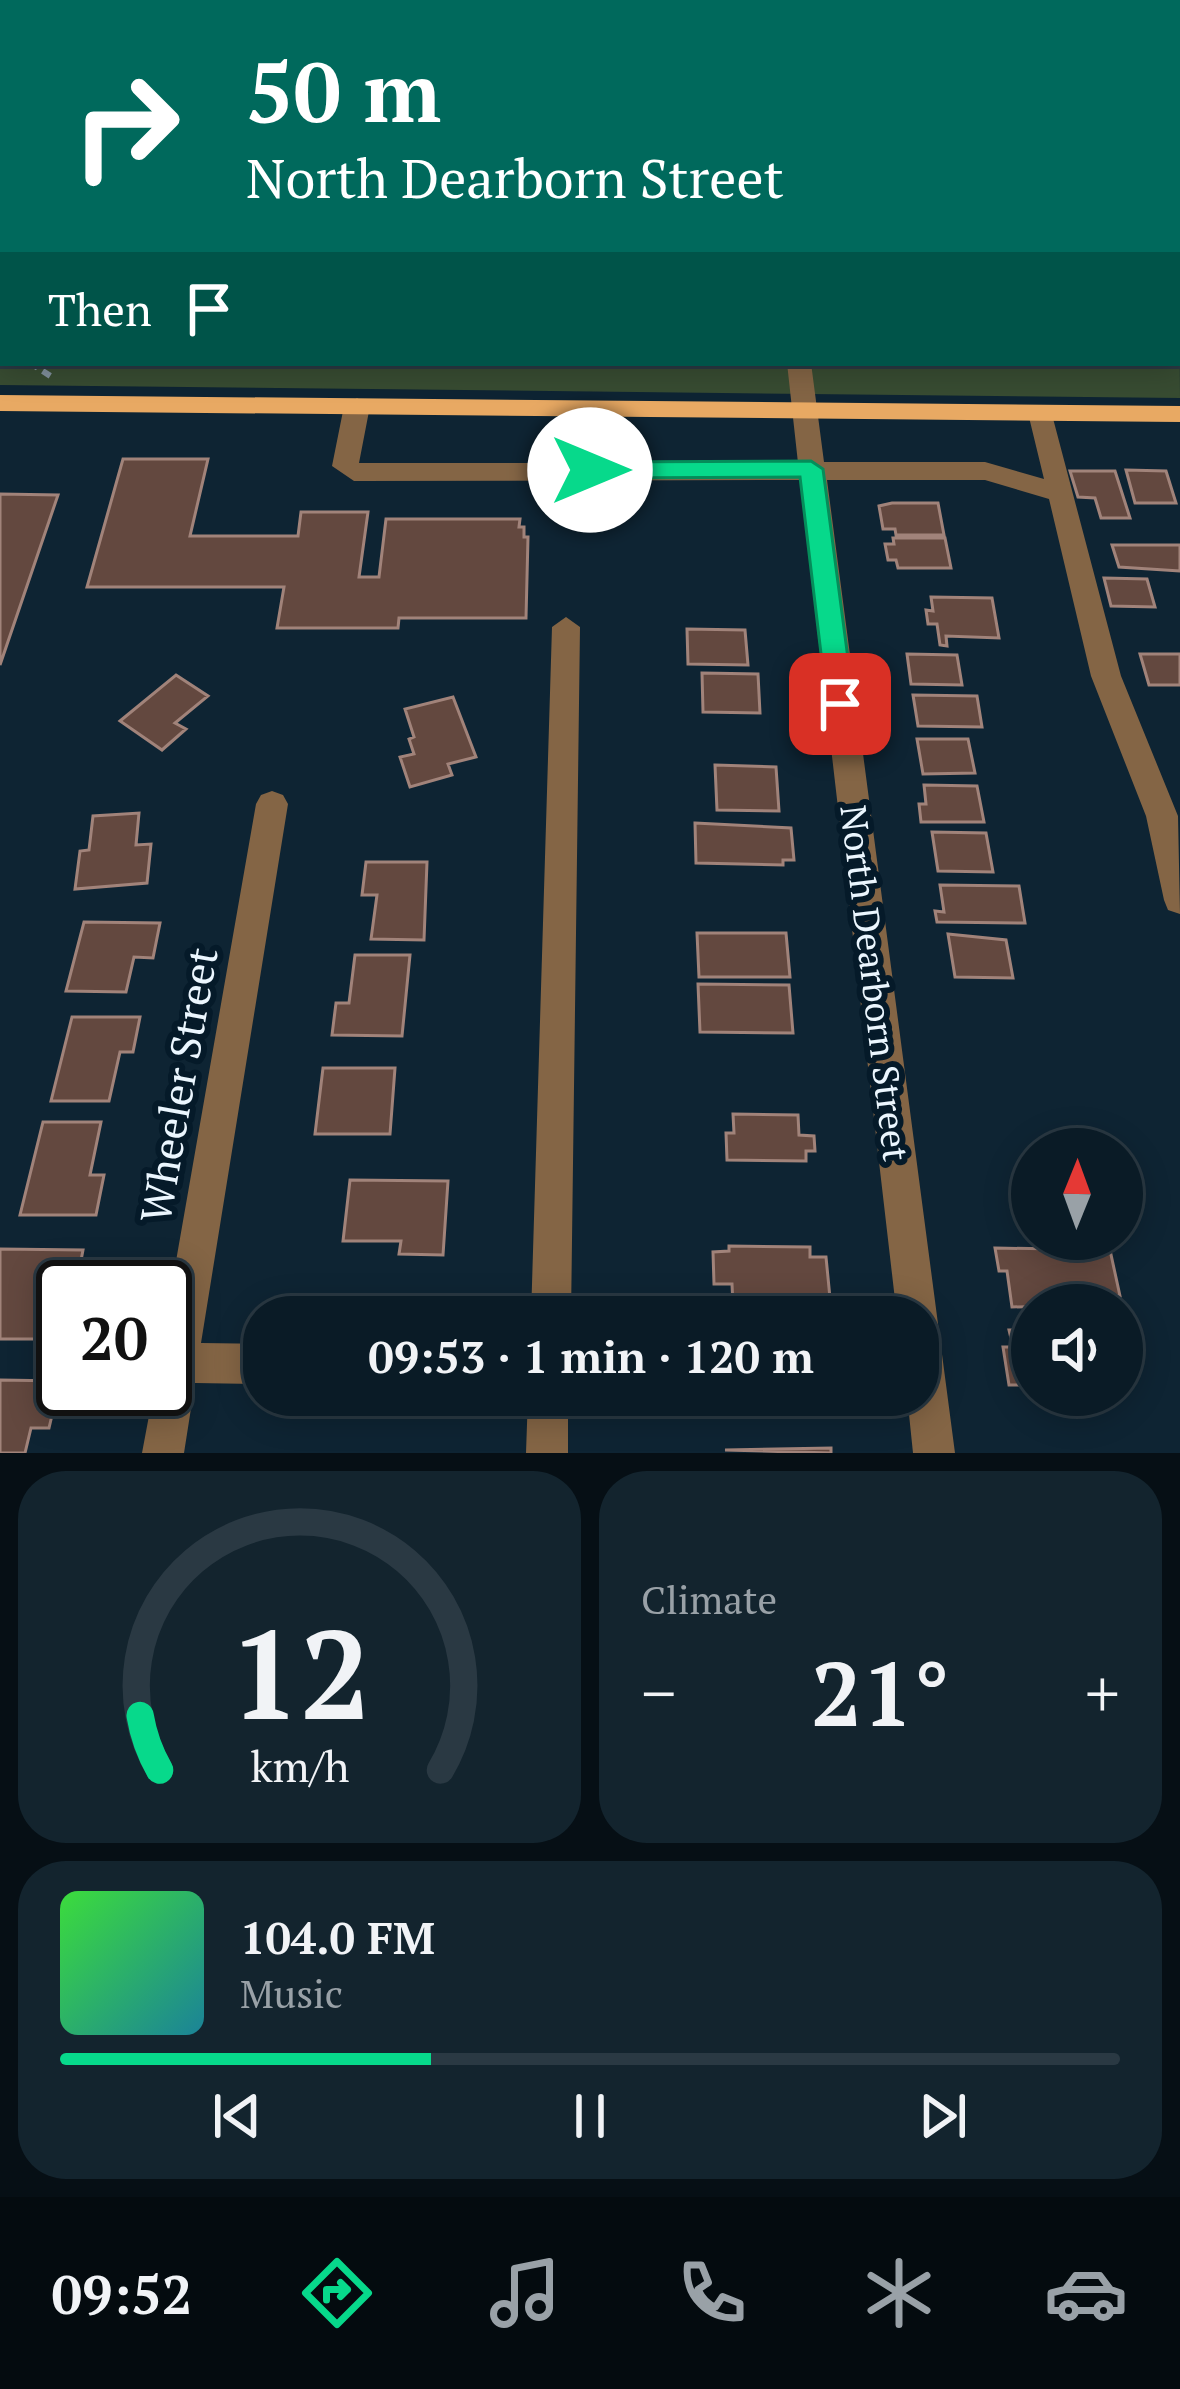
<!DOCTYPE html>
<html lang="en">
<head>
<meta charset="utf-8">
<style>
	body { margin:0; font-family:"PT Serif",serif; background:#13242e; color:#f1f3f6; height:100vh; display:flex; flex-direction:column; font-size:45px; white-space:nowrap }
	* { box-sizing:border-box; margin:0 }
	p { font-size:39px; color:#99a1a7 }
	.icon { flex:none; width:66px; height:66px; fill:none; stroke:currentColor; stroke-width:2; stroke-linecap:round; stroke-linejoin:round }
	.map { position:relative; height:1453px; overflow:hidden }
	.side { display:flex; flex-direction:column; gap:18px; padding:18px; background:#060f15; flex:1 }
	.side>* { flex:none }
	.banner { position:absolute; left:0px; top:0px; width:1182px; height:366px; box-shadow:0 6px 30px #0003,0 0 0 3px #2a3943; background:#00695c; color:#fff; overflow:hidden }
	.needle { width:78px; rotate:1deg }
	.fabs { position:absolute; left:1011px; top:1128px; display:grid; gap:24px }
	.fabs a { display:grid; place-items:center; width:132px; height:132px; border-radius:50%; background:#0a1b26; box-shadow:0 6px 30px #0003,0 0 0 3px #2a3943; font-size:60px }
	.speed { position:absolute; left:36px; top:1260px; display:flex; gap:24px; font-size:60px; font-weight:700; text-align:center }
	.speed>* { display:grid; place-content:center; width:156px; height:156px; border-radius:50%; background:#0a1b26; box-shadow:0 6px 30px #0003,0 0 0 3px #2a3943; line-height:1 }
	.speed .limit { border:6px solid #111; border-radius:18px; background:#fff; color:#111 }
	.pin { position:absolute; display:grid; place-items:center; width:102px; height:102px; color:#fff; margin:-51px; border-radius:24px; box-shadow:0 6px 18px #0006 }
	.me { position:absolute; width:132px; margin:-66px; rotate:90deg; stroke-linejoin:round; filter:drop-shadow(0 0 9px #0008) }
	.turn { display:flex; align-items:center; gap:42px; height:252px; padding:0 48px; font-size:54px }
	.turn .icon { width:156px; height:156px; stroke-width:2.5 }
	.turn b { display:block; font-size:84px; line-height:102px }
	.then { display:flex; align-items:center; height:114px; padding:0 48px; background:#0003; gap:24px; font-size:45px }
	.big { font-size:90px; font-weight:800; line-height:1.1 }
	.side .tile { flex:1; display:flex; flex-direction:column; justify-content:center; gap:18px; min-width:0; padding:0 42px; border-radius:48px; background:#13242e }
	.side .dial { align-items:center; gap:0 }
	.dial svg { height:312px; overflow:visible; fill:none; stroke:#2a3943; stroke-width:7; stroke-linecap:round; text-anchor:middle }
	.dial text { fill:#f1f3f6; stroke:none }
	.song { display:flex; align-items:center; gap:36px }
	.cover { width:144px; height:144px; border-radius:18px; background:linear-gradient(135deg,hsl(120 70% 55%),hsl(190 70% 35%)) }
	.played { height:12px; border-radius:6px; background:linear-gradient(90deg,#07d98b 35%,#2a3943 35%) }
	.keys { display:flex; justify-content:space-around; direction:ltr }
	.heat { display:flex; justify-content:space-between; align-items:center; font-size:66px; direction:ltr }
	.side .tiles { flex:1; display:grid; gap:18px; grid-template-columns:1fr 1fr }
	.tile:last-child { grid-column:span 2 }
	.trip { position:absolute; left:243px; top:1296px; width:696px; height:120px; border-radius:48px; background:#0a1b26; box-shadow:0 6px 30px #0003,0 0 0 3px #2a3943; font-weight:800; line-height:120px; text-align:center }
	.tab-bar { display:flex; height:192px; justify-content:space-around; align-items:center; background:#040b0f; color:#99a1a7 }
	.tab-bar .icon { width:84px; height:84px }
	.tab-bar .active { color:#07d98b }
	.tab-bar b { font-size:54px; color:#f1f3f6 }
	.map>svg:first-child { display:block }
	.green { fill:#384c32 }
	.building { fill:#63483f; stroke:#a1837a; stroke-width:3 }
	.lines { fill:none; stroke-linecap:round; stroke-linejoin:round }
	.path { stroke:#80909c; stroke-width:6; stroke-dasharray:9 6; stroke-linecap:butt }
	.minor { fill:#846545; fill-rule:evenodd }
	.major { fill:#e8a963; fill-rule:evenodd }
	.route { fill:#07d98b; stroke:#058d5a; stroke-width:3 }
	.labels { text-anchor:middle; stroke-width:12; stroke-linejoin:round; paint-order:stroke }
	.street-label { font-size:36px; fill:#ebf6fe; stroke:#051a29 }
	.near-street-label { font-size:42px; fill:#ebf6fe; stroke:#051a29 }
</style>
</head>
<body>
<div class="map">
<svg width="1180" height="1453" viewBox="0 0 1180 1453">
	<rect width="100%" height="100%" fill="#0e2433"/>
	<!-- green -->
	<path class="green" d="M 0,0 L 1091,0 L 3,3 L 3,363 L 1179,363 L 1179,224 L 1180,398 L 0,385 Z"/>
	<!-- building -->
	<path class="building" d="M 123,459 L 208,459 L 190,536 L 298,536 L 301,512 L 368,512 L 359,577 L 379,577 L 386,519 L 520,519 L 519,527 L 524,527 L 524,537 L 528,537 L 526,618 L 399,618 L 398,628 L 277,628 L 284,587 L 87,587 Z
		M 1126,470 L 1166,471 L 1176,503 L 1135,503 Z
		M 1070,471 L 1115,471 L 1130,518 L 1101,518 L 1095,498 L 1078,497 Z
		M 0,494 L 58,495 L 0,665 Z
		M 892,503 L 938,503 L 944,535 L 896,535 L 895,529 L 883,529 L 879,506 Z
		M 893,538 L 945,538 L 951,568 L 898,568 L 896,560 L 888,560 L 885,544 L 894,544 Z
		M 1112,545 L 1180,545 L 1180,571 L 1119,567 Z
		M 1104,578 L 1147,579 L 1155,607 L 1111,606 Z
		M 931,597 L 992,598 L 999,638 L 946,636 L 947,646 L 940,645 L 937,624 L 928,624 L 926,610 L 933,611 Z
		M 687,629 L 745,630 L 748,665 L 688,664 Z
		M 907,654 L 957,655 L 962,685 L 911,684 Z
		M 1140,654 L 1180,654 L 1180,685 L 1149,685 Z
		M 702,673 L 758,674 L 760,713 L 703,712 Z
		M 176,675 L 208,696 L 175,723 L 186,729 L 162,750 L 120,721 Z
		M 913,695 L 977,696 L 982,727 L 918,726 Z
		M 453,697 L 476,757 L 448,764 L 452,775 L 410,787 L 400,757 L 414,754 L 409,739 L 414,737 L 405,709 Z
		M 917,739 L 968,739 L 975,773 L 923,774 Z
		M 715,765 L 776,767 L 779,811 L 717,810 Z
		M 924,785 L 977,786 L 984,822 L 921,822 L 919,804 L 926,804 Z
		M 139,813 L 136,845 L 151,844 L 147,883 L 75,889 L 80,851 L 89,850 L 93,816 Z
		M 695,823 L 791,828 L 794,860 L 783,860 L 783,865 L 696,863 Z
		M 932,832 L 986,833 L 993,872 L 938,871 Z
		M 366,862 L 427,862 L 424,940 L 371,939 L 377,895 L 362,895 Z
		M 940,885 L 1019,886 L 1025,923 L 937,922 L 935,911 L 944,912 Z
		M 84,922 L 160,923 L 153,958 L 134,957 L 126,992 L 66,991 Z
		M 697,933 L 786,933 L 790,977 L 699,977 Z
		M 948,934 L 1006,940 L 1013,978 L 955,977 Z
		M 355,955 L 410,955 L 402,1036 L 332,1035 L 336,1003 L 349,1003 Z
		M 698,984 L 789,985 L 793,1033 L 700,1032 Z
		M 72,1017 L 140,1017 L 133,1052 L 120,1052 L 109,1101 L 51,1101 Z
		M 323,1068 L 395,1068 L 390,1134 L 315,1134 Z
		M 733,1114 L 798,1115 L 799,1135 L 814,1136 L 815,1151 L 806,1151 L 806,1161 L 727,1160 L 726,1133 L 734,1133 Z
		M 43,1122 L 101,1122 L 90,1175 L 104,1175 L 96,1215 L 20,1215 Z
		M 350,1180 L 448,1181 L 443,1255 L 399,1254 L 401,1241 L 343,1241 Z
		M 729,1246 L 810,1247 L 810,1257 L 826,1257 L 830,1298 L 815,1298 L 816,1307 L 733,1306 L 732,1284 L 714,1284 L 713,1252 L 729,1251 Z
		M 995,1248 L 1110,1250 L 1120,1296 L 1105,1296 L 1107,1305 L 1012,1307 L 1007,1271 L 999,1271 Z
		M 0,1249 L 83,1250 L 76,1287 L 59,1288 L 47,1339 L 0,1339 Z
		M 1009,1330 L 1032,1330 L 1032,1385 L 1009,1385 L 1003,1347 L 1013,1347 Z
		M 0,1380 L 60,1381 L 49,1428 L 31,1428 L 25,1453 L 0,1453 Z
		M 831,1448 L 831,1453 L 725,1450 Z"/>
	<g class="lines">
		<!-- path -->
		<path class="path" d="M 30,363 L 52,377"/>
		<!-- minor -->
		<path class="minor" d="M 746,0 L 764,0 L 764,3 L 746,3 Z
			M 1101,0 L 1119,0 L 1121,3 L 1103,3 Z
			M 0,162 L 3,162 L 3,174 L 0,174 Z
			M 1179,163 L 1180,163 L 1180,177 L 1179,177 Z
			M 787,363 L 811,363 L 824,462 L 985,462 L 1044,479 L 1028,413 L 1041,405 L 1050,407 L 1121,676 L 1178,816 L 1180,914 L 1168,910 L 1164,900 L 1146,816 L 1091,676 L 1049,499 L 985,480 L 827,480 L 955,1453 L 913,1453 L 907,1395 L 918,1395 L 918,1317 L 897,1317 L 800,480 L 354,481 L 332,466 L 344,406 L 357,398 L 370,406 L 359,463 L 798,463 Z
			M 566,617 L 580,627 L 571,1317 L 531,1317 L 552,627 Z
			M 272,791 L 283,795 L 288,804 L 201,1343 L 264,1344 L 264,1384 L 195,1383 L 184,1453 L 142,1453 L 154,1389 L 165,1389 L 165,1324 L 256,804 L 261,795 Z
			M 528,1395 L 568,1395 L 568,1453 L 526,1453 Z"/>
		<!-- major -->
		<path class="major" d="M 0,395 L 1180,406 L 1180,422 L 0,411 Z"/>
	</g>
	<!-- route -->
	<path class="route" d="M 811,461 L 823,469 L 854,704 L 840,715 L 827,704 L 800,477 L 590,478 L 578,470 L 590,462 Z"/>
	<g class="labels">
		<!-- street labels -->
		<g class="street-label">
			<text transform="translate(875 983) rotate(83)" y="13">North Dearborn Street</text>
		</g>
		<!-- near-street labels -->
		<g class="near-street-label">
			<text transform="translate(179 1085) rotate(-80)" y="15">Wheeler Street</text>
		</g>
	</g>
</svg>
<div class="fabs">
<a><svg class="needle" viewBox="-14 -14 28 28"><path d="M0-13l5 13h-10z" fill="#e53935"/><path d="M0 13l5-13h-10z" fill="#99a1a7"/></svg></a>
<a><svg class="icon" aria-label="sound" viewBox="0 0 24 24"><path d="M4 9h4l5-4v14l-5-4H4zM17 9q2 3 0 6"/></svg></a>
</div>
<div class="speed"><div class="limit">20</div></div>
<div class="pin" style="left:840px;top:704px;background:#d93025"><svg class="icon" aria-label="arrive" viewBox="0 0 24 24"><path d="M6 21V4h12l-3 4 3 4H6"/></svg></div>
<svg class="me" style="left:590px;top:470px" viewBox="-20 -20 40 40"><circle r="19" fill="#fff"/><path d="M0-13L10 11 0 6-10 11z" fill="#07d98b"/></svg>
<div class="trip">09:53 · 1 min · 120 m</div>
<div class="banner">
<div class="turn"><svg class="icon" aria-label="right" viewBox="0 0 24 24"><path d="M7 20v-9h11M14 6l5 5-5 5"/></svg><div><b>50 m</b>North Dearborn Street</div></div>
<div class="then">Then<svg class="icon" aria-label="arrive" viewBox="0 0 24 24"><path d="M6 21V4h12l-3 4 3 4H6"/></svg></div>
</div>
</div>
<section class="side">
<div class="tiles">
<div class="tile dial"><svg viewBox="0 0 100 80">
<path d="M14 69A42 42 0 1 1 86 69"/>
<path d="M14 69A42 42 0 0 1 9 55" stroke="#07d98b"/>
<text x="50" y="56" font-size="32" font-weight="700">12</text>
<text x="50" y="72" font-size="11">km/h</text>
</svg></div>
<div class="tile"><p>Climate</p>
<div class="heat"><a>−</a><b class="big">21°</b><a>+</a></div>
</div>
<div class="tile">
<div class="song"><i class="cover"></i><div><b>104.0 FM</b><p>Music</p></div></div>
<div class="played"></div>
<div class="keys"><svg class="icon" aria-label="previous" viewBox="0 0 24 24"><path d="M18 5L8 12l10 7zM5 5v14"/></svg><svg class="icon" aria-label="pause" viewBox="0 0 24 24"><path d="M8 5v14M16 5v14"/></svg><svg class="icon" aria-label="next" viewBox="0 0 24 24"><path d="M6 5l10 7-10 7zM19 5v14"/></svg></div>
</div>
</div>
</section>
<nav class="tab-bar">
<b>09:52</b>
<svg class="icon active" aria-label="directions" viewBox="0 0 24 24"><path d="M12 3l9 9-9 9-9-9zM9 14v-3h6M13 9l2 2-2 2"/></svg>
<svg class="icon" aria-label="music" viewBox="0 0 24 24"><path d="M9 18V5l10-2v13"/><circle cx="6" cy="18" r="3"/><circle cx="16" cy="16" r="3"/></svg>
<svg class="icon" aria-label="phone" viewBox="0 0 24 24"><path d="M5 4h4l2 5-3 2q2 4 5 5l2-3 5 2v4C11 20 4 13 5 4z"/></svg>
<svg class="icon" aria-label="climate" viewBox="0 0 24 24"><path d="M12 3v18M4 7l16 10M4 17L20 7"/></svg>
<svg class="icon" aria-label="car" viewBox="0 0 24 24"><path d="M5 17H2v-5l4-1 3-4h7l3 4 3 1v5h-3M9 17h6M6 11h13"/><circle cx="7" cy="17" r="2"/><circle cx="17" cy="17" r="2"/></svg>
</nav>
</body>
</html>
